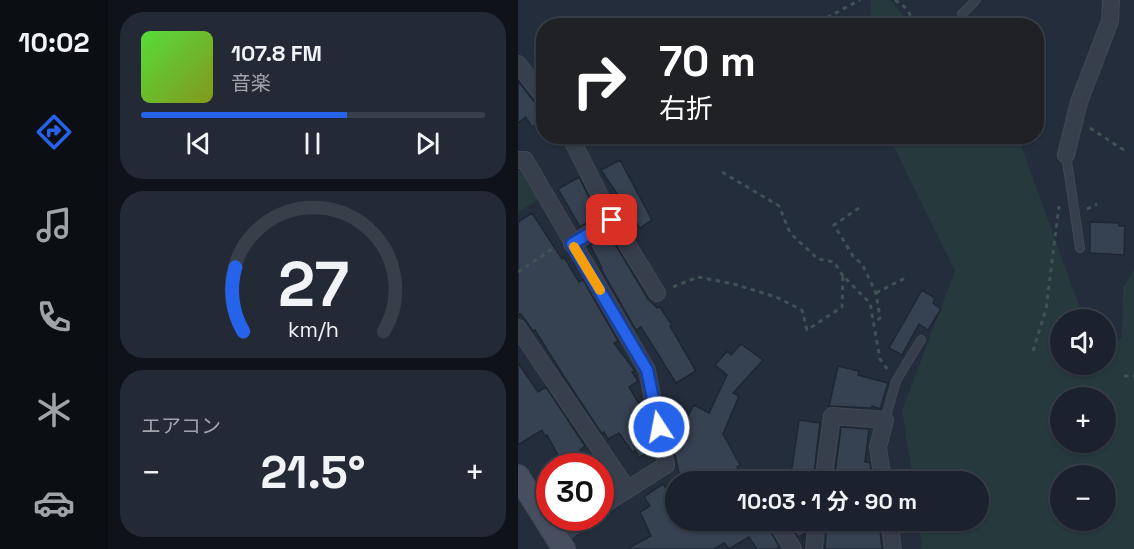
<!DOCTYPE html>
<html lang="ja">
<head>
<meta charset="utf-8">
<style>
	body { margin:0; font-family:"Space Grotesk","Noto Sans JP",sans-serif; background:#242a35; color:#f1f3f6; height:100vh; display:flex; flex-direction:column; font-size:22px; white-space:nowrap }
	* { box-sizing:border-box; margin:0 }
	p { font-size:20px; color:#a0a4aa }
	.icon { flex:none; width:33px; height:33px; fill:none; stroke:currentColor; stroke-width:2; stroke-linecap:round; stroke-linejoin:round }
	.map { position:relative; flex:1; overflow:hidden }
	.details { display:flex; flex-direction:column; gap:12px; padding:12px; background:#0f1319; width:410px }
	.details>* { flex:none }
	.banner { position:absolute; left:18px; top:18px; width:508px; height:126px; border-radius:24px; box-shadow:0 2px 4px #0004,0 0 0 2px #393f49; background:#202124; color:#fff; overflow:hidden }
	.tools { position:absolute; left:532px; top:309px; display:grid; gap:12px }
	.tools a { display:grid; place-items:center; width:66px; height:66px; border-radius:50%; background:#1b222d; box-shadow:0 2px 4px #0004,0 0 0 2px #393f49; font-size:30px }
	.speed { position:absolute; left:18px; top:453px; display:flex; gap:12px; font-size:30px; font-weight:700; text-align:center }
	.speed>* { display:grid; place-content:center; width:78px; height:78px; border-radius:50%; background:#1b222d; box-shadow:0 2px 4px #0004,0 0 0 2px #393f49; line-height:1 }
	.speed .limit { border:9px solid #d22; background:#fff; color:#111 }
	.pin { position:absolute; display:grid; place-items:center; width:51px; height:51px; color:#fff; margin:-26px; border-radius:12px; box-shadow:0 3px 9px #0006 }
	.me { position:absolute; width:66px; margin:-33px; rotate:349deg; stroke-linejoin:round; filter:drop-shadow(0 0 4px #0008) }
	.turn { display:flex; align-items:center; gap:21px; height:126px; padding:0 24px; font-size:27px }
	.turn .icon { width:78px; height:78px; stroke-width:2.5 }
	.turn b { display:block; font-size:42px; line-height:51px }
	.big { font-size:45px; font-weight:700; line-height:1.1 }
	.details .card { flex:1; display:flex; flex-direction:column; justify-content:center; gap:9px; min-width:0; padding:0 21px; border-radius:24px; background:#242a35 }
	.details .dial { align-items:center; gap:0 }
	.dial svg { height:156px; overflow:visible; fill:none; stroke:#393f49; stroke-width:7; stroke-linecap:round; text-anchor:middle }
	.dial text { fill:#f1f3f6; stroke:none }
	.song { display:flex; align-items:center; gap:18px }
	.cover { width:72px; height:72px; border-radius:9px; background:linear-gradient(135deg,hsl(110 70% 55%),hsl(70 70% 35%)) }
	.played { height:6px; border-radius:3px; background:linear-gradient(90deg,#2563eb 60%,#393f49 60%) }
	.keys { display:flex; justify-content:space-around; direction:ltr }
	.heat { display:flex; justify-content:space-between; align-items:center; font-size:33px; direction:ltr }
	.trip { position:absolute; left:147px; top:471px; width:324px; height:60px; border-radius:30px; background:#1b222d; box-shadow:0 2px 4px #0004,0 0 0 2px #393f49; font-weight:700; line-height:60px; text-align:center }
	main { display:flex; flex:1; min-height:0 }
	.menu { display:flex; flex-direction:column; width:108px; justify-content:space-around; align-items:center; background:#0b0e12; color:#a0a4aa }
	.menu .icon { width:42px; height:42px }
	.menu .selected { color:#2563eb }
	.menu b { font-size:27px; color:#f1f3f6 }
	.map>svg:first-child { display:block }
	.green { fill:#26393d; fill-rule:evenodd }
	.building { fill:#364152; stroke:#1f2633; stroke-width:1.5 }
	.lines { fill:none; stroke-linecap:round; stroke-linejoin:round }
	.lane-casing { stroke:#414855; stroke-width:10 }
	.street-casing { stroke:#414855; stroke-width:18 }
	.secondary-casing { stroke:#414855; stroke-width:24 }
	.path { stroke:#3f5255; stroke-width:3; stroke-dasharray:4.5 4.5; stroke-linecap:butt }
	.lane { stroke:#383f4c; stroke-width:8 }
	.street { stroke:#383f4c; stroke-width:16 }
	.secondary { stroke:#464e5f; stroke-width:22 }
	.route-casing { stroke:#184099; stroke-width:15 }
	.route { stroke:#2563eb; stroke-width:10 }
	.slow { stroke:#f59e0b; stroke-width:10 }
</style>
</head>
<body>
<main>
<nav class="menu">
<b>10:02</b>
<svg class="icon selected" aria-label="directions" viewBox="0 0 24 24"><path d="M12 3l9 9-9 9-9-9zM9 14v-3h6M13 9l2 2-2 2"/></svg>
<svg class="icon" aria-label="music" viewBox="0 0 24 24"><path d="M9 18V5l10-2v13"/><circle cx="6" cy="18" r="3"/><circle cx="16" cy="16" r="3"/></svg>
<svg class="icon" aria-label="phone" viewBox="0 0 24 24"><path d="M5 4h4l2 5-3 2q2 4 5 5l2-3 5 2v4C11 20 4 13 5 4z"/></svg>
<svg class="icon" aria-label="climate" viewBox="0 0 24 24"><path d="M12 3v18M4 7l16 10M4 17L20 7"/></svg>
<svg class="icon" aria-label="car" viewBox="0 0 24 24"><path d="M5 17H2v-5l4-1 3-4h7l3 4 3 1v5h-3M9 17h6M6 11h13"/><circle cx="7" cy="17" r="2"/><circle cx="17" cy="17" r="2"/></svg>
</nav>
<section class="details">
<div class="card">
<div class="song"><i class="cover"></i><div><b>107.8 FM</b><p>音楽</p></div></div>
<div class="played"></div>
<div class="keys"><svg class="icon" aria-label="previous" viewBox="0 0 24 24"><path d="M18 5L8 12l10 7zM5 5v14"/></svg><svg class="icon" aria-label="pause" viewBox="0 0 24 24"><path d="M8 5v14M16 5v14"/></svg><svg class="icon" aria-label="next" viewBox="0 0 24 24"><path d="M6 5l10 7-10 7zM19 5v14"/></svg></div>
</div>
<div class="card dial"><svg viewBox="0 0 100 80">
<path d="M14 69A42 42 0 1 1 86 69"/>
<path d="M14 69A42 42 0 0 1 10 36" stroke="#2563eb"/>
<text x="50" y="56" font-size="32" font-weight="700">27</text>
<text x="50" y="72" font-size="11">km/h</text>
</svg></div>
<div class="card"><p>エアコン</p>
<div class="heat"><a>−</a><b class="big">21.5°</b><a>+</a></div>
</div>
</section>
<div class="map">
<svg width="617" height="549" viewBox="0 0 617 549">
	<rect width="100%" height="100%" fill="#242d3c"/>
	<!-- green -->
	<path class="green" d="M 353,0 L 373,0 L 393,25 L 351,25 Z
		M 371,137 L 500,137 L 566,319 L 543,320 L 543,364 L 578,365 L 579,370 L 583,365 L 588,364 L 588,358 L 604,337 L 605,287 L 616,270 L 616,549 L 404,549 L 400,521 L 460,520 L 460,482 L 395,481 L 384,410 L 437,271 ZM 543,398 L 588,398 L 588,442 L 543,442 ZM 543,476 L 588,476 L 588,520 L 543,520 Z
		M 0,170 L 3,170 L 20,200 L 0,212 Z"/>
	<!-- building -->
	<path class="building" d="M 0,81 L 18,104 L 26,109 L 26,119 L 14,127 L 8,117 L 0,123 Z
		M 102,160 L 134,220 L 122,228 L 83,170 Z
		M 61,177 L 80,216 L 62,227 L 40,189 Z
		M 14,213 L 44,259 L 46,257 L 61,282 L 65,280 L 100,341 L 96,343 L 117,371 L 114,372 L 120,381 L 111,387 L 126,412 L 124,414 L 128,420 L 134,450 L 121,458 L 117,450 L 115,453 L 101,433 L 90,439 L 86,432 L 84,434 L 45,375 L 17,330 L 15,331 L 3,314 L 0,314 L 0,222 Z
		M 572,222 L 601,223 L 601,226 L 607,226 L 606,255 L 572,253 Z
		M 91,234 L 130,299 L 139,308 L 142,307 L 154,325 L 152,326 L 178,371 L 158,383 L 123,327 L 118,330 L 83,269 L 84,268 L 72,245 Z
		M 404,290 L 417,298 L 415,303 L 423,309 L 410,330 L 401,324 L 384,355 L 371,348 Z
		M 223,344 L 245,360 L 215,393 L 221,396 L 205,434 L 222,465 L 219,467 L 230,482 L 163,482 L 151,428 L 166,423 L 176,405 L 191,413 L 209,375 L 197,365 L 209,351 L 213,355 Z
		M 0,363 L 20,392 L 28,387 L 67,446 L 62,450 L 66,457 L 51,466 L 46,466 L 29,435 L 27,436 L 24,430 L 0,445 Z
		M 320,366 L 341,371 L 340,375 L 370,383 L 362,409 L 354,406 L 353,408 L 311,406 Z
		M 281,420 L 302,423 L 296,473 L 293,473 L 293,482 L 272,482 Z
		M 323,427 L 351,429 L 347,462 L 352,463 L 354,481 L 323,480 L 323,474 L 317,474 Z
		M 145,484 L 158,502 L 158,520 L 247,520 L 261,547 L 258,549 L 239,549 L 231,537 L 211,549 L 206,543 L 196,549 L 109,549 L 133,536 L 122,512 L 132,506 L 126,497 Z
		M 270,520 L 288,520 L 286,549 L 284,544 L 286,534 L 280,537 Z
		M 309,520 L 361,520 L 364,549 L 307,549 Z"/>
	<g class="lines">
		<defs>
			<path id="lane" d="M 444,14 L 458,0
				M 548,155 L 562,248
				M 367,420 L 378,381 L 403,340"/>
			<path id="street" d="M 0,64 L 26,97
				M 52,136 L 94,220 L 139,293
				M 548,155 L 561,102 L 592,21 L 593,0
				M 0,160 L 7,160 L 129,370 L 148,465 L 82,507
				M 54,244 L 94,220
				M 0,328 L 109,489
				M 305,482 L 314,416 L 367,420 L 360,447 L 365,482
				M 257,520 L 275,549
				M 371,520 L 375,549
				M 39,537 L 67,518
				M 296,549 L 299,520"/>
			<path id="secondary" d="M 0,476 L 46,549"/>
		</defs>
		<!-- lane casing -->
		<use href="#lane" class="lane-casing"/>
		<!-- street casing -->
		<use href="#street" class="street-casing"/>
		<!-- secondary casing -->
		<use href="#secondary" class="secondary-casing"/>
		<!-- path -->
		<path class="path" d="M 377,0 L 388,8 L 399,26
			M 293,26 L 342,0
			M 424,26 L 433,20
			M 572,128 L 609,152
			M 293,136 L 296,145
			M 204,172 L 261,206 L 272,233 L 300,259 L 316,262 L 325,276
			M 341,208 L 316,225 L 335,256 L 344,264 L 358,293 L 362,318 L 356,323
			M 569,209 L 579,204
			M 0,272 L 37,247
			M 155,287 L 180,277 L 216,284 L 258,297 L 284,310 L 289,330 L 324,307 L 325,276 L 352,303 L 362,359 L 370,370
			M 358,293 L 387,278
			M 515,351 L 528,309 L 541,206
			M 606,376 L 617,376"/>
		<!-- lane -->
		<use href="#lane" class="lane"/>
		<!-- street -->
		<use href="#street" class="street"/>
		<!-- secondary -->
		<use href="#secondary" class="secondary"/>
	</g>
	<g class="lines">
		<defs>
			<path id="route" d="M 94,220 L 54,244 L 129,370 L 141,427"/>
		</defs>
		<!-- route casing -->
		<use href="#route" class="route-casing"/>
		<!-- route -->
		<use href="#route" class="route"/>
		<!-- slow -->
		<path class="slow" d="M 56,247 L 82,290"/>
	</g>
</svg>
<div class="tools">
<a><svg class="icon" aria-label="sound" viewBox="0 0 24 24"><path d="M4 9h4l5-4v14l-5-4H4zM17 9q2 3 0 6"/></svg></a>
<a>+</a>
<a>−</a>
</div>
<div class="speed"><div class="limit">30</div></div>
<div class="pin" style="left:94px;top:220px;background:#d93025"><svg class="icon" aria-label="arrive" viewBox="0 0 24 24"><path d="M6 21V4h12l-3 4 3 4H6"/></svg></div>
<svg class="me" style="left:141px;top:427px" viewBox="-20 -20 40 40"><circle r="17" fill="#2563eb" stroke="#fff" stroke-width="3"/><path d="M0-11L8 9 0 5-8 9z" fill="#fff"/></svg>
<div class="trip">10:03 · 1 分 · 90 m</div>
<div class="banner">
<div class="turn"><svg class="icon" aria-label="right" viewBox="0 0 24 24"><path d="M7 20v-9h11M14 6l5 5-5 5"/></svg><div><b>70 m</b>右折</div></div>
</div>
</div>
</main>
</body>
</html>
